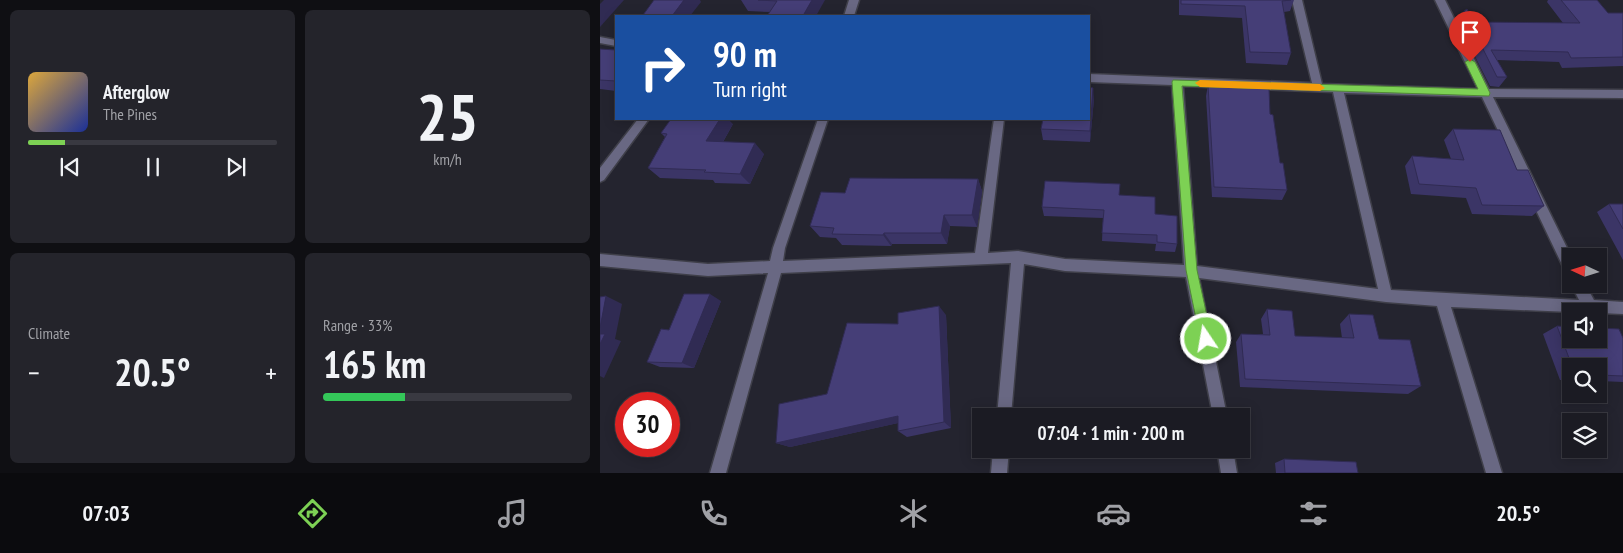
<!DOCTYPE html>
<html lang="en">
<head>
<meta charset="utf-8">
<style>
	body { margin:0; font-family:"PT Sans Narrow",sans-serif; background:#24242b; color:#f1f3f6; height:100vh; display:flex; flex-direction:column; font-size:19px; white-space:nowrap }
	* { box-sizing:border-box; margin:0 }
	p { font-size:16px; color:#a0a1a6 }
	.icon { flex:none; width:28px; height:28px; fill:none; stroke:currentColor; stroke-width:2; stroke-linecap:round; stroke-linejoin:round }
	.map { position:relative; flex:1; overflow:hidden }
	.panel { display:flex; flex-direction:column; gap:10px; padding:10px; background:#0f0f13; width:600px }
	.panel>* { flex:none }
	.guide { position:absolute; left:15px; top:15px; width:475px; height:105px; border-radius:0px; box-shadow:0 2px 12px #0003,0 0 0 1px #393941; background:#1a4fa0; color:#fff; overflow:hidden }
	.needle { width:32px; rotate:274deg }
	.controls { position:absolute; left:962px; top:248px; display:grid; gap:10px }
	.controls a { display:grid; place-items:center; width:45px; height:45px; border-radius:0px; background:#1b1b23; box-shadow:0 2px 12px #0003,0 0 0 1px #393941; font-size:25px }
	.speed { position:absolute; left:15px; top:392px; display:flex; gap:10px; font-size:25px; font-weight:700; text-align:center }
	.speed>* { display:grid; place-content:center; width:65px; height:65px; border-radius:50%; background:#1b1b23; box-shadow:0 2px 12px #0003,0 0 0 1px #393941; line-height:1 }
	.speed .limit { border:8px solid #d22; background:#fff; color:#111 }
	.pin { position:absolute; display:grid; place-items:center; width:42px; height:42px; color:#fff; margin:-51px -21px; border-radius:50% 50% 50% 0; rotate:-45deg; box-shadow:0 0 5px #0007 }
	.pin .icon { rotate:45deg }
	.me { position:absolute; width:55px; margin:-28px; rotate:348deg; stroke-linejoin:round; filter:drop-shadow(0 0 4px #0008) }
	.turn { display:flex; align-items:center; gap:18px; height:105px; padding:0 15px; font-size:22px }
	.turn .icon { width:65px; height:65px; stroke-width:2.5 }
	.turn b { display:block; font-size:35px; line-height:42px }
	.big { font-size:38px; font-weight:600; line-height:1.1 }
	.panel .card { flex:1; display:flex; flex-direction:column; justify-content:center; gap:8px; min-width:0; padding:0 18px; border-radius:8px; background:#24242b }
	.panel .dial { align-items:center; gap:0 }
	.dial b { font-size:65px; line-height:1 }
	.song { display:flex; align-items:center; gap:15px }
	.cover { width:60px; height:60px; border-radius:8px; background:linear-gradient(135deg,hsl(40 70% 55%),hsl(230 70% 35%)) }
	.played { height:5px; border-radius:2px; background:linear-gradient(90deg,#7dd154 15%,#393941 15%) }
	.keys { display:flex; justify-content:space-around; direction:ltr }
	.heat { display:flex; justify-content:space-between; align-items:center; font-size:28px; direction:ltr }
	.charge { height:8px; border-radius:4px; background:linear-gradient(90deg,#34c759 33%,#393941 0) }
	.panel .tiles { flex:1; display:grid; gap:10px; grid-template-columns:repeat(2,1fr) }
	.trip { position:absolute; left:372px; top:408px; width:278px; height:50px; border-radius:0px; background:#1b1b23; box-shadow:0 2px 12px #0003,0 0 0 1px #393941; font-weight:600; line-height:50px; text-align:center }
	.dock { display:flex; height:80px; justify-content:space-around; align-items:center; background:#0b0b0e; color:#a0a1a6 }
	.dock .icon { width:35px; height:35px }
	.dock .active { color:#7dd154 }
	.dock b { font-size:22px; color:#f1f3f6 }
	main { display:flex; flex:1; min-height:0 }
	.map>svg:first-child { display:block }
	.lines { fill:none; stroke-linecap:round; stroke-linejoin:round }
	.minor-casing { stroke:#3f3f49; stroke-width:3 }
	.minor { fill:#696883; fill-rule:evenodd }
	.wall { fill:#3b3566 }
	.shaded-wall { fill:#302b53 }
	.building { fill:#453e77; stroke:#302b53 }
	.route { fill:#7dd154; stroke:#518837 }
	.slow { fill:#f59e0b }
</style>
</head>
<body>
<main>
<section class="panel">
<div class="tiles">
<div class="card">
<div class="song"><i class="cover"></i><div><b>Afterglow</b><p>The Pines</p></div></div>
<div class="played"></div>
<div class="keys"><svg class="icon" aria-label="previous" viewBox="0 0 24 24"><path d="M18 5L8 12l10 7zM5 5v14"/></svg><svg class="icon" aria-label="pause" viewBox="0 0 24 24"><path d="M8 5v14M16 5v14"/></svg><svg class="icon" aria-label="next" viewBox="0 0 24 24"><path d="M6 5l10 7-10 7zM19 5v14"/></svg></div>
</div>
<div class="card dial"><b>25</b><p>km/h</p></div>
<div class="card"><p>Climate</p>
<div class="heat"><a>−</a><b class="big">20.5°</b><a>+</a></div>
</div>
<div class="card"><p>Range · 33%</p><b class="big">165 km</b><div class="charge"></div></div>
</div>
</section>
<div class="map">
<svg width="1023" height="473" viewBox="0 0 1023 473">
	<rect width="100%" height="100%" fill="#24242f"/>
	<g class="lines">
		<defs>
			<path id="minor" d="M 249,0 L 259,0 L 254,16 L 244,16 Z
				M 692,0 L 702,0 L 722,84 L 878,89 L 835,0 L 845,0 L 889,89 L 1023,90 L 1023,98 L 893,97 L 971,256 L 971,275 L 966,273 L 882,97 L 744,93 L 791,290 L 979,300 L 971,284 L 985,284 L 994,300 L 1023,302 L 1023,314 L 999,313 L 999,311 L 971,312 L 851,307 L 902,473 L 886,473 L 837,306 L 786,302 L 599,278 L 627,416 L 613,416 L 586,277 L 465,271 L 424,264 L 411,416 L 397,416 L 411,263 L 181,273 L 126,473 L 110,473 L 168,273 L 108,276 L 0,266 L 0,254 L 108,264 L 170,261 L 173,248 L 218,119 L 228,119 L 185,248 L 183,261 L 375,253 L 394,119 L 404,119 L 388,253 L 418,251 L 465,259 L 584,265 L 572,85 L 489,82 L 489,74 L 712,83 ZM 583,86 L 733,92 L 778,289 L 597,266 Z
				M 0,37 L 16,40 L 16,46 L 0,43 Z
				M 38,119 L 49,119 L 4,180 L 0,182 L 0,168 Z
				M 393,449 L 409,449 L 407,473 L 391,473 Z
				M 617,449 L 633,449 L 637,473 L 621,473 Z"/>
		</defs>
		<!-- minor casing -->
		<use href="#minor" class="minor-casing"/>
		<!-- minor -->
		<use href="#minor" class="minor"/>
	</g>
	<!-- wall -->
	<path class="wall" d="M 141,0 L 225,0 L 170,12 L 148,11 Z
		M 579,0 L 694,0 L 690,11 L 684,12 L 691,53 L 687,65 L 646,63 L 642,18 L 579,15 Z
		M 948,0 L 997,0 L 1008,13 L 1023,13 L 1023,66 L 962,68 L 959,62 L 897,60 L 907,77 L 899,87 L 890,86 L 857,21 L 864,11 L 874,22 L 963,23 L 947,2 Z
		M 0,49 L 16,50 L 16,91 L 0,89 Z
		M 608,85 L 670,114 L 680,163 L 687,190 L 682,200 L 612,197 L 606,96 Z
		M 494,99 L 490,142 L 443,140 L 441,129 Z
		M 133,124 L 123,142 L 164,154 L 150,184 L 115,183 L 113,180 L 60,178 L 48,168 L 65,137 L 61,133 Z
		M 853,129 L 917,170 L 944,206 L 932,216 L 872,214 L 866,198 L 811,194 L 805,166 L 812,156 L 851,159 L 844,140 Z
		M 378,179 L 382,191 L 377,227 L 350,226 L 347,244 L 292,244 L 291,246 L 242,245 L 236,238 L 220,237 L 210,226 L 245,193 Z
		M 520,195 L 555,214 L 577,244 L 575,252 L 555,251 L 556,244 L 502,241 L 503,218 L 444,216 L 442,207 Z
		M 1009,204 L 1023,204 L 1023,260 L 997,212 Z
		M 121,301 L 94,368 L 60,367 L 47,362 L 69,330 Z
		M 667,309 L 695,336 L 742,338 L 740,324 L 749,314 L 779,339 L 821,386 L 808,394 L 640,387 L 636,342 L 641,334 L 663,334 L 661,319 Z
		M 346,315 L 351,428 L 307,437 L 298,431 L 298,423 L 190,447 L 176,443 L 298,324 Z
		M 957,326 L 1023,338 L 1023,382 L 999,381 L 999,366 L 971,366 L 971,380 L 960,380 L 943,334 Z
		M 684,459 L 758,473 L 676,473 L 675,463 Z"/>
	<!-- shaded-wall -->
	<path class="shaded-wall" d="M 4,0 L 24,0 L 0,27 L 0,4 Z
		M 84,0 L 100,0 L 101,2 L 90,16 L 72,16 Z
		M 212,0 L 225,0 L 216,16 L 204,14 Z
		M 493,88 L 494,99 L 490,142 L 490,131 Z
		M 120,119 L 128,119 L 133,124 L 117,152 L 106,141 Z
		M 155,143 L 164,154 L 150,184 L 140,174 Z
		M 378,179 L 382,191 L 377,227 L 372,215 Z
		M 344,215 L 350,226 L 347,244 L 341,233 Z
		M 284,233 L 292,244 L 291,246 L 283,235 Z
		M 110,294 L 121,301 L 94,368 L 82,363 Z
		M 6,296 L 22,304 L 15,339 L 21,341 L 4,378 L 0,376 L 0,328 Z
		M 339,306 L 346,315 L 351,428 L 344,422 Z
		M 298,416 L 307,421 L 190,447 L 176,443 Z"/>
	<!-- building -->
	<path class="building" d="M 54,0 L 84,0 L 72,16 L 43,15 Z
		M 158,0 L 212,0 L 204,14 L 236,16 L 167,16 L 177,1 Z
		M 581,0 L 691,0 L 682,1 L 691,53 L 650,52 L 645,6 L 581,4 Z
		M 961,0 L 997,0 L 1008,13 L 1023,13 L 1023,57 L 971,58 L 968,52 L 891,50 L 907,77 L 897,77 L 864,11 L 867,9 L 874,22 L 980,23 Z
		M 0,49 L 16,50 L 16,81 L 0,80 Z
		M 608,85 L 669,89 L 670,114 L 673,115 L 680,163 L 683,163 L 687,190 L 614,187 Z
		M 489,87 L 493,88 L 490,131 L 441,129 L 443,119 L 489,119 Z
		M 71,119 L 120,119 L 106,141 L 155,143 L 140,174 L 104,172 L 106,170 L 48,168 L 67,134 L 61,133 Z
		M 853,129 L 900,130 L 917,170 L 928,170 L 944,206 L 882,205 L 876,188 L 819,184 L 812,156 L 864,160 Z
		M 250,178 L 378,179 L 372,215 L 344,215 L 341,233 L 284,233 L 283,235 L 232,234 L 234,228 L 210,226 L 221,192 L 245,193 Z
		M 445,181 L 520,184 L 519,195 L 555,197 L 555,214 L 577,216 L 577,244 L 557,242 L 557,235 L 502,233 L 504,210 L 442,207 Z
		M 1009,204 L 1023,204 L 1023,229 Z
		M 84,294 L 110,294 L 82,363 L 47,362 L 61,329 L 69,330 Z
		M 6,296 L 0,328 L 0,297 Z
		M 339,306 L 344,422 L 298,431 L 298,416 L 176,443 L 179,404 L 227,394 L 247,323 L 298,324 L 298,313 Z
		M 667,309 L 692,311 L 695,336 L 754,338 L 749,314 L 773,315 L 779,339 L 810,340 L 821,386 L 645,379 L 641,334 L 670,335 Z
		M 957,326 L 971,327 L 971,339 L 999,339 L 999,328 L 1019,329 L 1023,338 L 1023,376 L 999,375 L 999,366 L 972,366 Z
		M 0,334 L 5,334 L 0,344 Z
		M 684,459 L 756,462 L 758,473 L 685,473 Z"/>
	<!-- route -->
	<path class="route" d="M 870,59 L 875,62 L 890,93 L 889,96 L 582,86 L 597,270 L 612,339 L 610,343 L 606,345 L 601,343 L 586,270 L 572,82 L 573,80 L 878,89 L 865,62 Z"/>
	<!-- slow -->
	<path class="slow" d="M 600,80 L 720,84 L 725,88 L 720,91 L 600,87 L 595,83 Z"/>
</svg>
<div class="controls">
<a><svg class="needle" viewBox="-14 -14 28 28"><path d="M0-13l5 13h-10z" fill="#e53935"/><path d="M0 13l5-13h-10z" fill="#a0a1a6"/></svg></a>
<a><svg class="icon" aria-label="sound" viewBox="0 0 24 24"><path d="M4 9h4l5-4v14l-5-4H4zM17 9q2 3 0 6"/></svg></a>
<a><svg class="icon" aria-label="search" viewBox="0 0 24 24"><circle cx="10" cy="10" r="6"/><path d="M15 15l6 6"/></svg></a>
<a><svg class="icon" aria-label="layers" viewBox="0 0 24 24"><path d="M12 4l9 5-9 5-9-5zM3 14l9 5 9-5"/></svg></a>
</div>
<div class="speed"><div class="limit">30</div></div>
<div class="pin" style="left:870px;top:62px;background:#d93025"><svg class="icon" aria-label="arrive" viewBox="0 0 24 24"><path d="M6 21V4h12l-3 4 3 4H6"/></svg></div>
<svg class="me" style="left:606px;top:339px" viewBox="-20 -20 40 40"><circle r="17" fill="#7dd154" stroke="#fff" stroke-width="3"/><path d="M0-11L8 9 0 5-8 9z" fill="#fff"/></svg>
<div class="trip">07:04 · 1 min · 200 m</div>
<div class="guide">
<div class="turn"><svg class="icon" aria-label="right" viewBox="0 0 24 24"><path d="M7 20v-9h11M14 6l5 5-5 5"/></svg><div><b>90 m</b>Turn right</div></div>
</div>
</div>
</main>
<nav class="dock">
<b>07:03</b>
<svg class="icon active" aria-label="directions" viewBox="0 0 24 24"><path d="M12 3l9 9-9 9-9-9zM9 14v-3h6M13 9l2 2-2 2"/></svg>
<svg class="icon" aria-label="music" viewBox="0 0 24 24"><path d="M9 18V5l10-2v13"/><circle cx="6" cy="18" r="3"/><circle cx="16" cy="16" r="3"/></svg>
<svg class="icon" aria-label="phone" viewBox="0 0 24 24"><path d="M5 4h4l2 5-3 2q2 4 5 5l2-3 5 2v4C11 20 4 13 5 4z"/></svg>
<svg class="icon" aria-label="climate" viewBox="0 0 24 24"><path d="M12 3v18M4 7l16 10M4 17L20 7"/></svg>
<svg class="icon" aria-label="car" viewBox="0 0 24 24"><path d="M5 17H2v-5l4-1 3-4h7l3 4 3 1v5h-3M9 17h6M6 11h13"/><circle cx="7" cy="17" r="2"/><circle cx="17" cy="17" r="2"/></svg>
<svg class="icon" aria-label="filters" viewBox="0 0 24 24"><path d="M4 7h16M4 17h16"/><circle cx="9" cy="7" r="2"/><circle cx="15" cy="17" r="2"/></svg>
<b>20.5°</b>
</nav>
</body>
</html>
